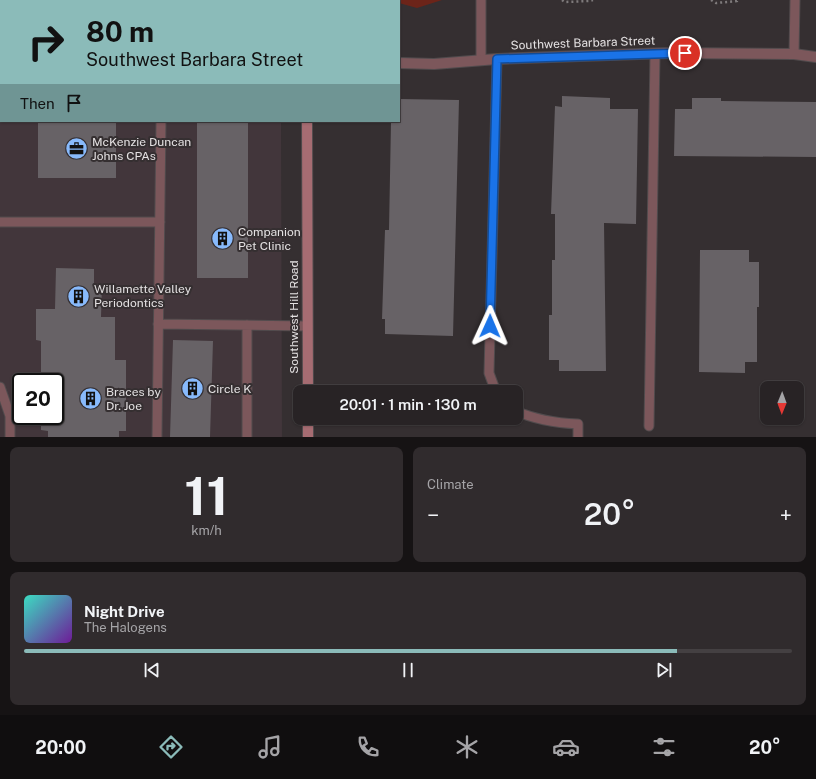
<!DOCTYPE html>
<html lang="en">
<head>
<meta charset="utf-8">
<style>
	body { margin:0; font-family:"Public Sans",sans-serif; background:#302b2d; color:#f1f3f6; height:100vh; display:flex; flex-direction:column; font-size:15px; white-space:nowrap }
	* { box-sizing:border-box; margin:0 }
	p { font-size:13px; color:#a5a4a7 }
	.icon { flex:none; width:22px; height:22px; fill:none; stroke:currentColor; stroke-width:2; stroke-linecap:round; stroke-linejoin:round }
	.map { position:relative; height:437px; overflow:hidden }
	.drawer { display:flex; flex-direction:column; gap:10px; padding:10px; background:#161314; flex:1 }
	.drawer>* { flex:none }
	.guide { position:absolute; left:0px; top:0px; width:400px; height:122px; box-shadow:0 1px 3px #0004,0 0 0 1px #444042; background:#8bbbb9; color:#111; overflow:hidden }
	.needle { width:26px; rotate:181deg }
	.fabs { position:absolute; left:760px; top:381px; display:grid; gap:8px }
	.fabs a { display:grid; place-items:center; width:44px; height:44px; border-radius:8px; background:#282325; box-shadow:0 1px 3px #0004,0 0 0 1px #444042; font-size:20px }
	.speed { position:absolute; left:12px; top:373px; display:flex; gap:8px; font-size:20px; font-weight:700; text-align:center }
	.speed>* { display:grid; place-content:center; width:52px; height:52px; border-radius:50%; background:#282325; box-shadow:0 1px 3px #0004,0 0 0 1px #444042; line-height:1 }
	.speed .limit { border:2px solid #111; border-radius:6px; background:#fff; color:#111 }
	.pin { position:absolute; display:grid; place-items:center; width:34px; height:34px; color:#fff; margin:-17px; border:2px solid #fff; border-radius:50%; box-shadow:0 1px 4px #0007 }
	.me { position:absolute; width:44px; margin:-22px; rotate:1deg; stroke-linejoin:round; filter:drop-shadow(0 0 3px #0008) }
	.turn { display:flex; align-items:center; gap:14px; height:84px; padding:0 20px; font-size:18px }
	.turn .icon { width:52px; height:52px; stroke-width:2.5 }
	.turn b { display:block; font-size:28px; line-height:34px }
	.then { display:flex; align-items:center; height:38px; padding:0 20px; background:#0003; gap:8px; font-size:15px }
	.big { font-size:30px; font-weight:600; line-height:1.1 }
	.drawer .tile { flex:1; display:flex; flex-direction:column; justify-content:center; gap:6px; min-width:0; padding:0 14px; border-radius:8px; background:#302b2d }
	.drawer .dial { align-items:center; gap:0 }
	.dial b { font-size:52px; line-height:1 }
	.song { display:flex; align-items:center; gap:12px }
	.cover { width:48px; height:48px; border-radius:6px; background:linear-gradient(135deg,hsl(170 70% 55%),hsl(280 70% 35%)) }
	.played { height:4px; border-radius:2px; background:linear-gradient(90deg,#8bbbb9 85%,#444042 85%) }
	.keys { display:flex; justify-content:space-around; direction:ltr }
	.heat { display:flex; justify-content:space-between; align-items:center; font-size:22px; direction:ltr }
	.drawer .tiles { flex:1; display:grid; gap:10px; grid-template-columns:1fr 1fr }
	.tile:last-child { grid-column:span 2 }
	.trip { position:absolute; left:293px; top:385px; width:230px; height:40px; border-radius:8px; background:#282325; box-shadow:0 1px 3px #0004,0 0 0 1px #444042; font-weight:600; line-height:40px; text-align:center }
	.dock { display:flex; height:64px; justify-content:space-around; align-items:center; background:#100e0f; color:#a5a4a7 }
	.dock .icon { width:28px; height:28px }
	.dock .on { color:#8bbbb9 }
	.dock b { font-size:18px; color:#f1f3f6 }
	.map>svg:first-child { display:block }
	.built { fill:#42363b; fill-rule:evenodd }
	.grass { fill:#6c2419 }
	.building { fill:#676266 }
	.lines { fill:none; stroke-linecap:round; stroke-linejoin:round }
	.lane-casing { stroke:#514b4d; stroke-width:11 }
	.street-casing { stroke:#514b4d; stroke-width:12 }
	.secondary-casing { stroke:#514b4d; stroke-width:12 }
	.path { stroke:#7f7b7c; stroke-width:2.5; stroke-dasharray:2 3; stroke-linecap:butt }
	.lane { stroke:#7c575b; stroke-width:9 }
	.street { stroke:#7c575b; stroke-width:10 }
	.secondary { stroke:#a66c72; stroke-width:10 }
	.route-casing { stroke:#114b97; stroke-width:10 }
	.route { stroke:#1a73e8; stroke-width:7 }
	.labels { text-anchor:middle; stroke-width:4; stroke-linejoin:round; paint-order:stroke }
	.street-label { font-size:12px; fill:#e4e1e2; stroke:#352f31 }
	.poi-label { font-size:12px; fill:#e4e1e2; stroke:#352f31; text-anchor:start }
</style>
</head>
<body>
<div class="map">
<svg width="816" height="437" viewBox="0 0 816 437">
	<rect width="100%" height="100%" fill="#352f31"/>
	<!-- built -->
	<path class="built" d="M 0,0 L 280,0 L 1,1 L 1,121 L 281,121 L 282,437 L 0,437 ZM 21,382 L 55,382 L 55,416 L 21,416 Z"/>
	<!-- grass -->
	<path class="grass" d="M 386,0 L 442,0 L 417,8 L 399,3 L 399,1 Z"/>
	<!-- building -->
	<path class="building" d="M 562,96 L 610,98 L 610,109 L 638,109 L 636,224 L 604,223 L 606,371 L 559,371 L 559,360 L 549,360 L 549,315 L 552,315 L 552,260 L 555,260 L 555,214 L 551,214 L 555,106 L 562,107 Z
		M 692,98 L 721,98 L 721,101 L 816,102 L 816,157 L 674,156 L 675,109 L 692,109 Z
		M 399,99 L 459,100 L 453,336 L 385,334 L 385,319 L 382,319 L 385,230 L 389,230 L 391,121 L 399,121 Z
		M 38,121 L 116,121 L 116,178 L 38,178 Z
		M 197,121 L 248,121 L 248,278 L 197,278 Z
		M 700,250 L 749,250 L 749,262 L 759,262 L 759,307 L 757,307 L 757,362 L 745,362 L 745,373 L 699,372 Z
		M 56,268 L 94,269 L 94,284 L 102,284 L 101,317 L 115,317 L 115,360 L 126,360 L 126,431 L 119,431 L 119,437 L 48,437 L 48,431 L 41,430 L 41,416 L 55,416 L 55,382 L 41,382 L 41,341 L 36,340 L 36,309 L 55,309 Z
		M 173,340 L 213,341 L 210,437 L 170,437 Z"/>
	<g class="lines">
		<defs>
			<path id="lane" d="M 0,54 L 1,53
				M 794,54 L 795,0
				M 481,60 L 481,0
				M 0,222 L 160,222
				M 158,324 L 307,326
				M 0,387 L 10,416 L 10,437
				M 496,392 L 489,373 L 497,59
				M 516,411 C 536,420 556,423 578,424 L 578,437
				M 649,426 L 655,54
				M 157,437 L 161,121
				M 247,437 L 247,325"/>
			<path id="street" d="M 399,63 L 434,64 L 497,59 L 669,53 L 794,54 L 816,57"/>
			<path id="secondary" d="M 307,0 L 307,1
				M 307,121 L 308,392
				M 308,418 L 308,437"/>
		</defs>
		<!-- lane casing -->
		<use href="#lane" class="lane-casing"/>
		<!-- street casing -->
		<use href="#street" class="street-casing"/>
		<!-- secondary casing -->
		<use href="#secondary" class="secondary-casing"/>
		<!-- path -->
		<path class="path" d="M 562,0 L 565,2 L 589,1 L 593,0
			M 711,0 L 716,3 L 737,1 L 737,0"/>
		<!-- lane -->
		<use href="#lane" class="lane"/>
		<!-- street -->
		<use href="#street" class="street"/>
		<!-- secondary -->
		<use href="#secondary" class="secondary"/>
	</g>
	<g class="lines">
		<defs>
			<path id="route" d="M 490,326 L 497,59 L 685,53"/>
		</defs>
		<!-- route casing -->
		<use href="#route" class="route-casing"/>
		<!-- route -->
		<use href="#route" class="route"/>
	</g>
	<!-- icons -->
	<defs>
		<symbol id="office-disc" viewBox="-11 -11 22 22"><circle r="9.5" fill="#88bafc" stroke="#352f31"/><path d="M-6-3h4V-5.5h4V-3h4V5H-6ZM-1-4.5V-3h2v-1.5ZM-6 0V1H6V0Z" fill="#111"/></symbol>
		<symbol id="building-disc" viewBox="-11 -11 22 22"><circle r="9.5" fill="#88bafc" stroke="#352f31"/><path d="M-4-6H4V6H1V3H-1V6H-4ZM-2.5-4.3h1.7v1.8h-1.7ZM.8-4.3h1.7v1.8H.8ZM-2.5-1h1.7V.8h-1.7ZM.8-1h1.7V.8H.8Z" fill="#111"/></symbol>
	</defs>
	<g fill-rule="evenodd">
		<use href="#office-disc" x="64" y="136" width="25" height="25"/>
		<use href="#building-disc" x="210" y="226" width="25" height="25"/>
		<use href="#building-disc" x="66" y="284" width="25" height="25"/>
		<use href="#building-disc" x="180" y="376" width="25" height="25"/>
		<use href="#building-disc" x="78" y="386" width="25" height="25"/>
	</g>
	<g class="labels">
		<!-- street labels -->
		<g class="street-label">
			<text transform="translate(583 43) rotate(-2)" y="4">Southwest Barbara Street</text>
			<text transform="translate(294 317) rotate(-90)" y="4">Southwest Hill Road</text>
		</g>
		<!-- poi labels -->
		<g class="poi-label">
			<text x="92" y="146">McKenzie Duncan<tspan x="92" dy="14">Johns CPAs</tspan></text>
			<text x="238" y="236">Companion<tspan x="238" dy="14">Pet Clinic</tspan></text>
			<text x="94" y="293">Willamette Valley<tspan x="94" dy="14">Periodontics</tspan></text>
			<text x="208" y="393">Circle K</text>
			<text x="106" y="396">Braces by<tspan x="106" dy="14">Dr. Joe</tspan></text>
		</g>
	</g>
</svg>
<div class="fabs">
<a><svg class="needle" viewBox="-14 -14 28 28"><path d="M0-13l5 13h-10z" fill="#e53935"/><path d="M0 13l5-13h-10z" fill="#a5a4a7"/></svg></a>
</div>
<div class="speed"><div class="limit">20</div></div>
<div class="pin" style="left:685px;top:53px;background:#d93025"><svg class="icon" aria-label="arrive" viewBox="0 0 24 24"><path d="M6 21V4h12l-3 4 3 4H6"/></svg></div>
<svg class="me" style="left:490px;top:326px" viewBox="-20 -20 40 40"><path d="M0-17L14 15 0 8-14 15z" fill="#1a73e8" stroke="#fff" stroke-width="4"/></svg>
<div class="trip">20:01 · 1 min · 130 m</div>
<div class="guide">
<div class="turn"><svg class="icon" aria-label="right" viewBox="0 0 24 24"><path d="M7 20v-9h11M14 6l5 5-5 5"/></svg><div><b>80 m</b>Southwest Barbara Street</div></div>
<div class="then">Then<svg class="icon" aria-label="arrive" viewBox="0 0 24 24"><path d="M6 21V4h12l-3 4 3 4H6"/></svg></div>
</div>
</div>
<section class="drawer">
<div class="tiles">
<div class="tile dial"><b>11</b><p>km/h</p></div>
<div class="tile"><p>Climate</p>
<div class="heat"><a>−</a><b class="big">20°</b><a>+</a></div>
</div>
<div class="tile">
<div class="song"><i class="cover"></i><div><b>Night Drive</b><p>The Halogens</p></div></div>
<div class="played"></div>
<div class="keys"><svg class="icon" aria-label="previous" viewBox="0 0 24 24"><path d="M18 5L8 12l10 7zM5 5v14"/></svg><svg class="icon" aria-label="pause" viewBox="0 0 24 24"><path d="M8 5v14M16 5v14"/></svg><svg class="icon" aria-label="next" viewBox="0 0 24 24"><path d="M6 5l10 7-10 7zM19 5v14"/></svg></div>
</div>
</div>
</section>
<nav class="dock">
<b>20:00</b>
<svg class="icon on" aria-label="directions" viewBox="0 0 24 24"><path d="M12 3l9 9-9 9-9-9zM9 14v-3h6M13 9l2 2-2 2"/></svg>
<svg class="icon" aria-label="music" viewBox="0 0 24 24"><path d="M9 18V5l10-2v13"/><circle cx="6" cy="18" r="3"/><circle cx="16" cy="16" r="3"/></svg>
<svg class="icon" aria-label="phone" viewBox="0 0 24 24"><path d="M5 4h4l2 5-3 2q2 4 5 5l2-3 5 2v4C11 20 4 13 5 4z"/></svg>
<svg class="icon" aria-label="climate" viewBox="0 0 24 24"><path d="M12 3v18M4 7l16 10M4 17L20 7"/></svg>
<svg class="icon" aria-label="car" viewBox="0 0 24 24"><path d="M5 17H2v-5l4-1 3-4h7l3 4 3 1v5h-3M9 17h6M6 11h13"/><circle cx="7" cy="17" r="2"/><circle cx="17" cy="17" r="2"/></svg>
<svg class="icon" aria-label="filters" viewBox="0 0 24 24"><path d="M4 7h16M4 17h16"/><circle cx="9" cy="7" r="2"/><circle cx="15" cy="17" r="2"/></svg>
<b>20°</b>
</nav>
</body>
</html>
